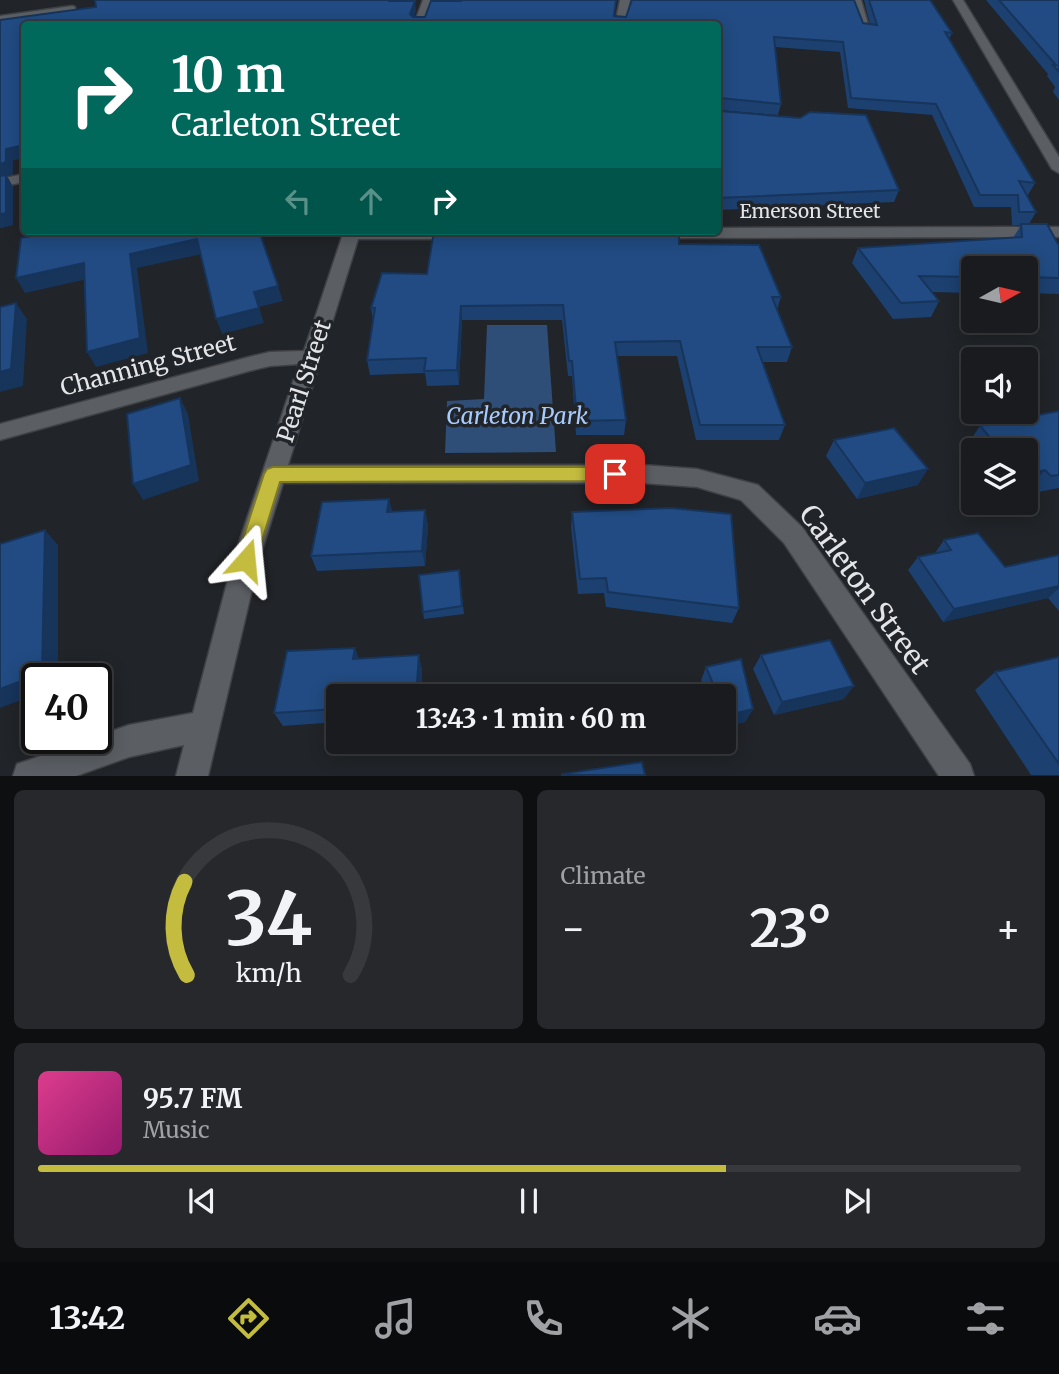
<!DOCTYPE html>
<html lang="en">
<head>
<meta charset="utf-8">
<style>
	body { margin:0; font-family:Merriweather,serif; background:#26282b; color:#f1f3f6; height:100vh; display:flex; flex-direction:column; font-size:26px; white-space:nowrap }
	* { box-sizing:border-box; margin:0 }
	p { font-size:23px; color:#9fa1a4 }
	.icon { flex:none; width:38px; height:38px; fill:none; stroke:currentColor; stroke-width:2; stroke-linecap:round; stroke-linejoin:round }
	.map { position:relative; height:776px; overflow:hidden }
	.sheet { display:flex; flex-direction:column; gap:14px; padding:14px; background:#0e0f10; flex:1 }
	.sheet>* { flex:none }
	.top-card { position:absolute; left:21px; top:21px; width:700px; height:214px; border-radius:7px; box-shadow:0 4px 18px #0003,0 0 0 2px #37393c; background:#00695c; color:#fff; overflow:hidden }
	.needle { width:46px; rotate:82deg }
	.buttons { position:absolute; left:961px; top:256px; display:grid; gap:14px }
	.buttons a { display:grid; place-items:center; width:77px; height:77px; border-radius:7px; background:#191b1e; box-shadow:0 4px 18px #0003,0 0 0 2px #37393c; font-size:35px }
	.speed { position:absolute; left:21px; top:663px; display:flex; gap:14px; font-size:35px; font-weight:700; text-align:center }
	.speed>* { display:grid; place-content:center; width:91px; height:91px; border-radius:50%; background:#191b1e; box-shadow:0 4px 18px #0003,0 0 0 2px #37393c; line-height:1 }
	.speed .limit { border:4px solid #111; border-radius:10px; background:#fff; color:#111 }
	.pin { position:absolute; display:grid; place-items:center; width:60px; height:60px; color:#fff; margin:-30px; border-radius:14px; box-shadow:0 4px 10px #0006 }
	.me { position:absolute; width:77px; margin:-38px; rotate:18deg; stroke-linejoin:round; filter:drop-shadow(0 0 5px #0008) }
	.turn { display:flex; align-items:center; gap:24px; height:147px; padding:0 35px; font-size:32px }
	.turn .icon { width:91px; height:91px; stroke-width:2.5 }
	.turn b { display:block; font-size:49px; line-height:60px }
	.lanes { display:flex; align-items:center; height:66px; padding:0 35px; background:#0003; justify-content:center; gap:35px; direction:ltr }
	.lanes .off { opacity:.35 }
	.big { font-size:52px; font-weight:700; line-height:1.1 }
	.sheet .card { flex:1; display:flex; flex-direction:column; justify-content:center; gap:10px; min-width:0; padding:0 24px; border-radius:10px; background:#26282b }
	.sheet .dial { align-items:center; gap:0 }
	.dial svg { height:182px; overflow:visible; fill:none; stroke:#37393c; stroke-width:7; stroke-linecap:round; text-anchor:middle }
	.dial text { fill:#f1f3f6; stroke:none }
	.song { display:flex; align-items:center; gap:21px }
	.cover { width:84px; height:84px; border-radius:10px; background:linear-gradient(135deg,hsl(330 70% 55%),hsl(320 70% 35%)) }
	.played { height:7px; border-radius:4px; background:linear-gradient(90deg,#c4bc3e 70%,#37393c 70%) }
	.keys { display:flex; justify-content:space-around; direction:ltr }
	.heat { display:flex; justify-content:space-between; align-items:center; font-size:38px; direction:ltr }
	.sheet .tiles { flex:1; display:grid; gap:14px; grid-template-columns:1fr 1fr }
	.card:last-child { grid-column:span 2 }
	.trip { position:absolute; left:326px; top:684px; width:410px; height:70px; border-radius:7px; background:#191b1e; box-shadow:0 4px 18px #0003,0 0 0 2px #37393c; font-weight:700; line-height:70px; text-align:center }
	.tabs { display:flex; height:112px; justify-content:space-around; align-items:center; background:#0a0b0c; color:#9fa1a4 }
	.tabs .icon { width:49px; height:49px }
	.tabs .selected { color:#c4bc3e }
	.tabs b { font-size:32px; color:#f1f3f6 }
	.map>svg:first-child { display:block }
	.green { fill:#2f4e77 }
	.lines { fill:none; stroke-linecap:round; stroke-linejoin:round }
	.minor-casing { stroke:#3f4145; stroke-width:3 }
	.minor { fill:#5b5f64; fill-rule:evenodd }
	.wall { fill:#1c4070 }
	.shaded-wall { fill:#17345b }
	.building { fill:#214b82; stroke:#17345b; stroke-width:2 }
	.route { fill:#c4bc3e; stroke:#7f7a28; stroke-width:2 }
	.labels { text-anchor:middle; stroke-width:7; stroke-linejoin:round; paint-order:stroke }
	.far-street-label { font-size:19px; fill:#e3e5e8; stroke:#212428 }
	.street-label { font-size:23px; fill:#e3e5e8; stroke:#212428 }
	.park-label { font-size:23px; font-style:italic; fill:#a7cbfc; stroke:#212428 }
	.near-street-label { font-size:28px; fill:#e3e5e8; stroke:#212428 }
</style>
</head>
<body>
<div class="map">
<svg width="1059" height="776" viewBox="0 0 1059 776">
	<rect width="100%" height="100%" fill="#212428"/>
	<!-- green -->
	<path class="green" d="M 487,325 L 547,325 L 556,452 L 445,453 L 447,401 L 484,399 Z"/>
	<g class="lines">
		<defs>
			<path id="minor" d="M 423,0 L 433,0 L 424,24 L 414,24 Z
				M 620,0 L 630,0 L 625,24 L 615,24 Z
				M 851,0 L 861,0 L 871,34 L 862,32 Z
				M 953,0 L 963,0 L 1059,157 L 1059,173 L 1052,169 Z
				M 72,6 L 75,7 L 75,11 L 0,22 L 0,16 Z
				M 24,174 L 24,182 L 0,187 L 0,179 Z
				M 1059,227 L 1059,237 L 651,238 L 643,233 L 718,231 L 718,228 Z
				M 344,231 L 467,231 L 469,234 L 461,239 L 358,239 L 288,465 L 642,465 L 697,469 L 758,485 L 802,527 L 970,764 L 974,776 L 939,776 L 784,543 L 741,500 L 697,487 L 642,483 L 283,483 L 259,560 L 208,776 L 176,776 L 184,745 L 129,757 L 76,776 L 13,776 L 17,764 L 29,760 L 129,725 L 193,713 L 233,560 L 299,364 L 270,366 L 249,371 L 0,440 L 0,424 L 249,357 L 270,352 L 304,351 Z"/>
		</defs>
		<!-- minor casing -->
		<use href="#minor" class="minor-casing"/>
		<!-- minor -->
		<use href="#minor" class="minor"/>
	</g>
	<!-- wall -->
	<path class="wall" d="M 864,0 L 930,0 L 952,33 L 949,39 L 1035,183 L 1028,195 L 1026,195 L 1036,212 L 1029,224 L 1059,244 L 1059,294 L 1026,293 L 1026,268 L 973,268 L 973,293 L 932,292 L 939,301 L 931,317 L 893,319 L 852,263 L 858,248 L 1013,238 L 1021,225 L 1012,225 L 1011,207 L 974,207 L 932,115 L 848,108 L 840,52 L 775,47 L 781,104 L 778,115 L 718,110 L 720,111 L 899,190 L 894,202 L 718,210 L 718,24 L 24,24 L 24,158 L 13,160 L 13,174 L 7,176 L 13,187 L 13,225 L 0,228 L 0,20 L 395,1 L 416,10 L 414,17 L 614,16 L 863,23 L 870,24 Z
		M 986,0 L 1059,0 L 1059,100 L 1053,92 L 1055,87 L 1047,76 L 1048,74 Z
		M 679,244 L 781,297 L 777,310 L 792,347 L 787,362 L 762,362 L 785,425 L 779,440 L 696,440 L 677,356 L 617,356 L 626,420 L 624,435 L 576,435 L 572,376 L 568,376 L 562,320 L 462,320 L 459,385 L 427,386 L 425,373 L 370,375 L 367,360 L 373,320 L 371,308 L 427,274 Z
		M 1059,411 L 1059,488 L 1038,492 L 1032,485 L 1026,450 L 976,450 L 969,442 L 980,426 Z
		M 834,440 L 918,485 L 857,499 L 826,456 Z
		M 389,499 L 392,512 L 425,510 L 428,526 L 425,566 L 317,571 L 311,556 Z
		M 572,512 L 739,608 L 732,623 L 606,607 L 604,593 L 578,594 L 571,527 Z
		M 944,540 L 1005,567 L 1059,555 L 1059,611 L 1048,598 L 943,622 L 908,570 L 918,557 L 935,553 Z
		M 459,570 L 464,614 L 424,619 L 423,612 Z
		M 355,648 L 359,659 L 422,669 L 421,696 L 338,696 L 338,722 L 283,726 L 274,713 Z
		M 761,655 L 844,699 L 774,715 L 753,669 Z
		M 1059,657 L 1059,775 L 1031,775 L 975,690 L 995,672 Z
		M 706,667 L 753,709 L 745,722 L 723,727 L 723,696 L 707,696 L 701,680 Z"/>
	<!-- shaded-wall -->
	<path class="shaded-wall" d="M 415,1 L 416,10 L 412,23 L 410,14 Z
		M 24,145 L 24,158 L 13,160 L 13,174 L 7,176 L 13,187 L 13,225 L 0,228 L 0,164 L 6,149 Z
		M 197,239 L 202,254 L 137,268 L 148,353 L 96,367 L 87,352 L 130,254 Z
		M 84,263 L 92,278 L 25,293 L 16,278 Z
		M 278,286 L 283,301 L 259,307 L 264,323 L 222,334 L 216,319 L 254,292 Z
		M 16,303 L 27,319 L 23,386 L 0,392 L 0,372 Z
		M 461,306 L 462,320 L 459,385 L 457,370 Z
		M 180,398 L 188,414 L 199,481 L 143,500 L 133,484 Z
		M 928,469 L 918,485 L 857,499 L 865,483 Z
		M 1045,470 L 1032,485 L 1026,487 L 1026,474 Z
		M 389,499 L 393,514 L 387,512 Z
		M 425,510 L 428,526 L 425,566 L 422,551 Z
		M 45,530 L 58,545 L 58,679 L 37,679 L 37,694 L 0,708 L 0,689 Z
		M 1059,586 L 1059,588 L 1048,598 L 943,622 L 954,609 Z
		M 355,648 L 360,661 L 353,659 Z
		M 419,655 L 422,669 L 421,696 L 416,696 Z
		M 854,686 L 844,699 L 774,715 L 782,702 Z
		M 753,709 L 745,722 L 723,727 L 723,721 L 725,716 Z"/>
	<!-- building -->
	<path class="building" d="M 95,0 L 389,0 L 389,1 L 415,1 L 410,14 L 413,17 L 425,17 L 431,1 L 461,1 L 462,0 L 616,0 L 614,16 L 626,17 L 632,0 L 854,0 L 863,23 L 877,25 L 869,0 L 930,0 L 952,33 L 945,32 L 1035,183 L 1019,181 L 1036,212 L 1019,212 L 1018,195 L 980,195 L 936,104 L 851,98 L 843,42 L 774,37 L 781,104 L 720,98 L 718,109 L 718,24 L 24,24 L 24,145 L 6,149 L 6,162 L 0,164 L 0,20 L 96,7 Z
		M 999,0 L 1059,0 L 1059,72 L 1053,65 L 1056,65 Z
		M 718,109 L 720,111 L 800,118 L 810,112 L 866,115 L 899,190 L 718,198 Z
		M 6,175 L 6,213 L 0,214 L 0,176 Z
		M 1021,224 L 1047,224 L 1058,244 L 1059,244 L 1059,278 L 1026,277 L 1026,268 L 973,268 L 973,277 L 919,276 L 939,301 L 901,303 L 858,248 L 1022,237 Z
		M 57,231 L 259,231 L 278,286 L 254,292 L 259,308 L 216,319 L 197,239 L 130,254 L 140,338 L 87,352 L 84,263 L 16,278 L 21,238 Z
		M 434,231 L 679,231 L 679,244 L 759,245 L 781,297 L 772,297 L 792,347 L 757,347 L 785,425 L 700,425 L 680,341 L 615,342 L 626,420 L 577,421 L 572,361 L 569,361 L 563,305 L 461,306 L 457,370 L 424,371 L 426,358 L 367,360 L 375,308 L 371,308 L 382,273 L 427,274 Z
		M 16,303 L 11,369 L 0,372 L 0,307 Z
		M 180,398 L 191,465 L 133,484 L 127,414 Z
		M 1059,411 L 1059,475 L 1051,476 L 1045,470 L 1026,474 L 1026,450 L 1001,450 L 980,426 Z
		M 894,428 L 928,469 L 865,483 L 834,440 Z
		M 389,499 L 387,512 L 425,510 L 422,551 L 311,556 L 322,502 Z
		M 671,508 L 731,514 L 739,608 L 608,592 L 606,578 L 580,579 L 572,512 Z
		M 45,530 L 42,673 L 0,689 L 0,544 Z
		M 978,533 L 1005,567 L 1059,555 L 1059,586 L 954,609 L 918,557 L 951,550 L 944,540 Z
		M 459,570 L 462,606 L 423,612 L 419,575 Z
		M 830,640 L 854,686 L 782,702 L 761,655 Z
		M 355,648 L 353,659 L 419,655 L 416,696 L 338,696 L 338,709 L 274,713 L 287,651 Z
		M 1059,657 L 1059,764 L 995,672 Z
		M 741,659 L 753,709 L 725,716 L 723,709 L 723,696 L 718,696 L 706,667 Z
		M 642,762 L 645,775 L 562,775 L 562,774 Z"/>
	<!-- route -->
	<path class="route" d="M 273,467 L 615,467 L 621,469 L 624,474 L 621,479 L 615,481 L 280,482 L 256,560 L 253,566 L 246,568 L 239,566 L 236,560 L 264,474 L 267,469 Z"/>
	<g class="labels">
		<!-- far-street labels -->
		<g class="far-street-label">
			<text x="810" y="218">Emerson Street</text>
		</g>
		<!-- street labels -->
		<g class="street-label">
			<text transform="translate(148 365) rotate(-15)" y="8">Channing Street</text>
			<text transform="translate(304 381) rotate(-72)" y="8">Pearl Street</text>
		</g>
		<!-- park labels -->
		<g class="park-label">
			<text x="517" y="424">Carleton Park</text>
		</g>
		<!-- near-street labels -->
		<g class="near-street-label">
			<text transform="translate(865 589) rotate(54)" y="10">Carleton Street</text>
		</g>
	</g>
</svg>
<div class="buttons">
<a><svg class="needle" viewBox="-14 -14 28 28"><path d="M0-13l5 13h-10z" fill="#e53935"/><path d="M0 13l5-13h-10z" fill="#9fa1a4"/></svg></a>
<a><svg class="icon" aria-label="sound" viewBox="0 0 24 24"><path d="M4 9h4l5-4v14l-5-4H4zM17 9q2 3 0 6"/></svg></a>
<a><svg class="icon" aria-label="layers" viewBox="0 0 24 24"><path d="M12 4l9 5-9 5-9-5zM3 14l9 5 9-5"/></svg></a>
</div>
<div class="speed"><div class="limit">40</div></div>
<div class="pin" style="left:615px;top:474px;background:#d93025"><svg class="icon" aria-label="arrive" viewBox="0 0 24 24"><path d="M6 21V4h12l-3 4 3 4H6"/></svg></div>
<svg class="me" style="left:246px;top:560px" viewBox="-20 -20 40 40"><path d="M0-17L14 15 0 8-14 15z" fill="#c4bc3e" stroke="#fff" stroke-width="4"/></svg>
<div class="trip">13:43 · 1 min · 60 m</div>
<div class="top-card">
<div class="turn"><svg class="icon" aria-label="right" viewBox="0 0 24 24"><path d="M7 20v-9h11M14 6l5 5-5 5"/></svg><div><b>10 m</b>Carleton Street</div></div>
<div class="lanes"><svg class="icon off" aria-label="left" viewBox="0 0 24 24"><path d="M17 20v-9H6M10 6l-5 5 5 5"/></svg><svg class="icon off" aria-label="ahead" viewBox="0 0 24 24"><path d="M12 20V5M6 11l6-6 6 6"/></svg><svg class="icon" aria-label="right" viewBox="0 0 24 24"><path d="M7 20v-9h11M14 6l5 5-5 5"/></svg></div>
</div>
</div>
<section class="sheet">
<div class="tiles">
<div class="card dial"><svg viewBox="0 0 100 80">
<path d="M14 69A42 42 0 1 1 86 69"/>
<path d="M14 69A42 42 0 0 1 13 28" stroke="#c4bc3e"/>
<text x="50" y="56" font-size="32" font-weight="700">34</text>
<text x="50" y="72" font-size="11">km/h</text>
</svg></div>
<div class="card"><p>Climate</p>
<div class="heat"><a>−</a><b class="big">23°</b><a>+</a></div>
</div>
<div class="card">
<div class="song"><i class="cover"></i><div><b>95.7 FM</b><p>Music</p></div></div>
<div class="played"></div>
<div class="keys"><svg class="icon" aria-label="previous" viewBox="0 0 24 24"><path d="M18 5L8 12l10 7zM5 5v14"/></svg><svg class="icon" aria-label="pause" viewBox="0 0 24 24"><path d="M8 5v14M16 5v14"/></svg><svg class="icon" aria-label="next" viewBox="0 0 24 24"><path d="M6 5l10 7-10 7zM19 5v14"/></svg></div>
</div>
</div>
</section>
<nav class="tabs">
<b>13:42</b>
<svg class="icon selected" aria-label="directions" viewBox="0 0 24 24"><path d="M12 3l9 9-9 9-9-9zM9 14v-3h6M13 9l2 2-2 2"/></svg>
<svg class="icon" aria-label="music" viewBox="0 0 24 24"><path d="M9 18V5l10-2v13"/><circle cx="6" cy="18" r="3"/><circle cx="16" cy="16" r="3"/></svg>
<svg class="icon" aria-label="phone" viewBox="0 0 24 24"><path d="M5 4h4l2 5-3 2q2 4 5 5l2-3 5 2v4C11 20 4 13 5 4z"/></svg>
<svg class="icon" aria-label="climate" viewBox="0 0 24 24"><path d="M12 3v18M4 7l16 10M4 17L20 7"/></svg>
<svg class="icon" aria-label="car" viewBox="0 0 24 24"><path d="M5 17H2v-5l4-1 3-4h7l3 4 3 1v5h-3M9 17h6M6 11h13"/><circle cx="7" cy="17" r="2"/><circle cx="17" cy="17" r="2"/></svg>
<svg class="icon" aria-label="filters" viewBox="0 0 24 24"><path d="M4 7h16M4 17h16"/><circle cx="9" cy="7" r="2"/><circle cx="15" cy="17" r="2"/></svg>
</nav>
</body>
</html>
